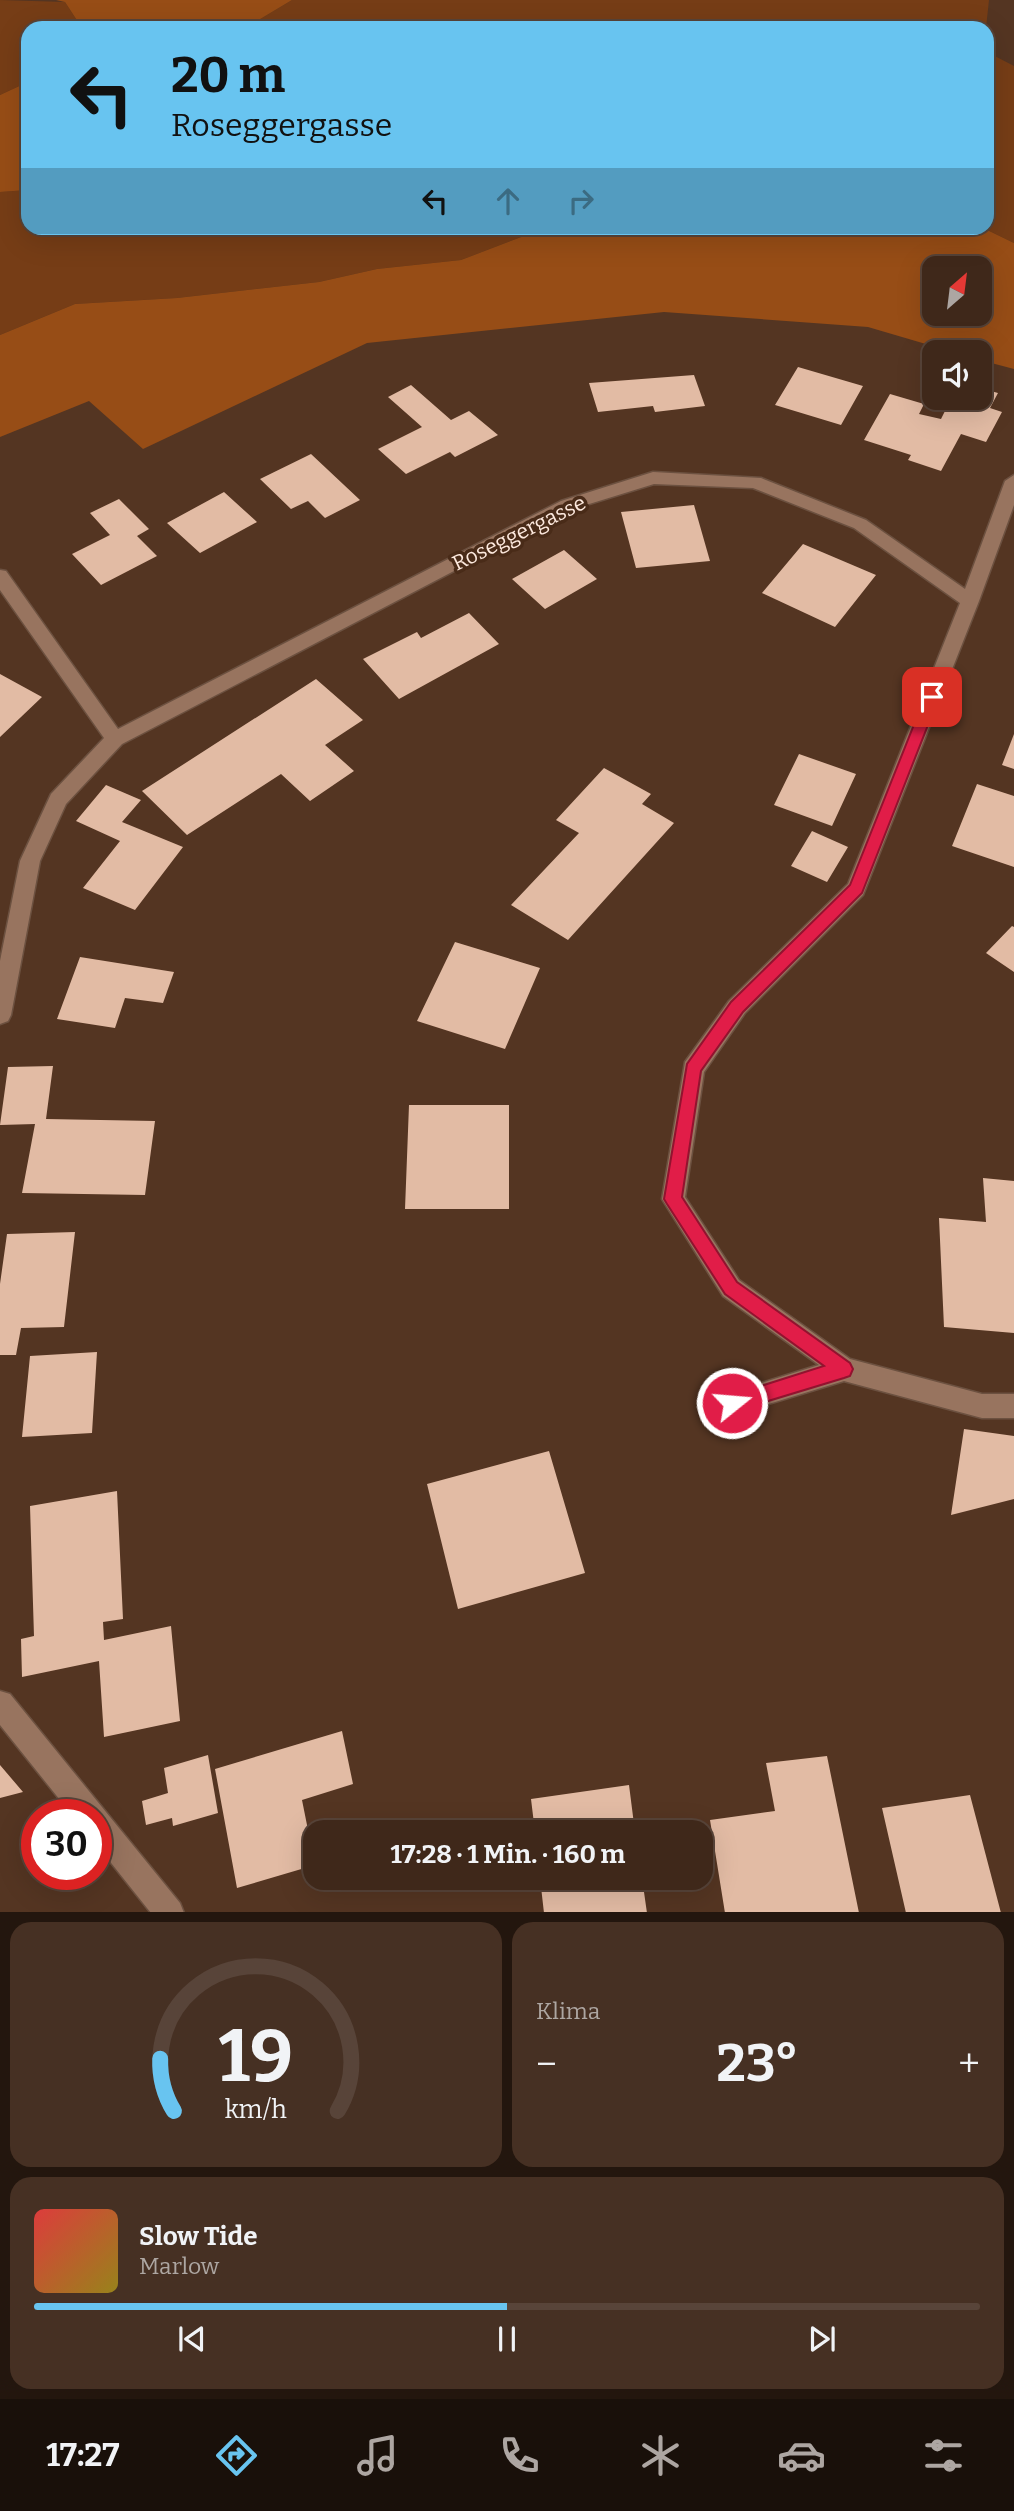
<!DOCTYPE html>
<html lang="de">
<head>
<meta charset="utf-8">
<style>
	body { margin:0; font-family:Bitter,serif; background:#463023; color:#f1f3f6; height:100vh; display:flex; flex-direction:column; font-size:26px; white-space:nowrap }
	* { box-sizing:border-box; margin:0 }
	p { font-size:23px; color:#ada6a2 }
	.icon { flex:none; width:38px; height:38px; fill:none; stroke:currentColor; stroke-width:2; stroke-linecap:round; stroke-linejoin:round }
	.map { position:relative; height:1912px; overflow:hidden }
	.side { display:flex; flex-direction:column; gap:10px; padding:10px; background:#23160e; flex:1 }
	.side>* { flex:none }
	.hud { position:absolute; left:21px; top:21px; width:973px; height:214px; border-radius:21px; box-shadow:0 7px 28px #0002,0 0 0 2px #584439; background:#68c4f0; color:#111; overflow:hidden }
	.needle { width:46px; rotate:28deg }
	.buttons { position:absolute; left:922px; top:256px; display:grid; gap:14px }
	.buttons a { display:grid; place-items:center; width:70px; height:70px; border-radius:14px; background:#3f281a; box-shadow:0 7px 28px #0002,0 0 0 2px #584439; font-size:35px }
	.speed { position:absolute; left:21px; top:1799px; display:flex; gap:14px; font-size:35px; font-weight:700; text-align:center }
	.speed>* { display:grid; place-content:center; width:91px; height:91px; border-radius:50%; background:#3f281a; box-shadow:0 7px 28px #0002,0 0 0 2px #584439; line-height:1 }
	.speed .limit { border:10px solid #d22; background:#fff; color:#111 }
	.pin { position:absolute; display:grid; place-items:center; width:60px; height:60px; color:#fff; margin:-30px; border-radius:14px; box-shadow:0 4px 10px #0006 }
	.me { position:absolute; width:77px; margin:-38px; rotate:73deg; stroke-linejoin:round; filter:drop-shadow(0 0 5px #0008) }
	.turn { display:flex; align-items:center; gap:24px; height:147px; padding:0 35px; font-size:32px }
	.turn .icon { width:91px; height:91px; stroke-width:2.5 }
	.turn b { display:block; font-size:49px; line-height:60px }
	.lanes { display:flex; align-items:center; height:66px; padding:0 35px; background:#0003; justify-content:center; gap:35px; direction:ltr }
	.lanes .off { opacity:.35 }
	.big { font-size:52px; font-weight:700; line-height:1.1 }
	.side .card { flex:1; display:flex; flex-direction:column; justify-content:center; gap:10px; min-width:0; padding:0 24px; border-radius:21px; background:#463023 }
	.side .dial { align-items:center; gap:0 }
	.dial svg { height:182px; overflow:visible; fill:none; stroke:#584439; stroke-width:7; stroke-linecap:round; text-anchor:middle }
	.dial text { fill:#f1f3f6; stroke:none }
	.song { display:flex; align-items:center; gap:21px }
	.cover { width:84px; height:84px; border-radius:10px; background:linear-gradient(135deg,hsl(0 70% 55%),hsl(50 70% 35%)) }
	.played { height:7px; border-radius:4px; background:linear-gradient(90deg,#68c4f0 50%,#584439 50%) }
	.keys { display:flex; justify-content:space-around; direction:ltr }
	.heat { display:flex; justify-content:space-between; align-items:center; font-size:38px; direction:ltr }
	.side .tiles { flex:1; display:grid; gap:10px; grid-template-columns:1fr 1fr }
	.card:last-child { grid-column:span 2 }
	.trip { position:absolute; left:303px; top:1820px; width:410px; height:70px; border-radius:21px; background:#3f281a; box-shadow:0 7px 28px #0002,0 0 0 2px #584439; font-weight:700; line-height:70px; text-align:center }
	.tabs { display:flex; height:112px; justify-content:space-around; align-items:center; background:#19100a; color:#ada6a2 }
	.tabs .icon { width:49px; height:49px }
	.tabs .selected { color:#68c4f0 }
	.tabs b { font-size:32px; color:#f1f3f6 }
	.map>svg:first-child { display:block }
	.green { fill:#763d16 }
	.forest { fill:#974d16; fill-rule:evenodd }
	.building { fill:#e2bba4 }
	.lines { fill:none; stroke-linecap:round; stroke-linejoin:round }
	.minor-casing { stroke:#6c5140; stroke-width:3 }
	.minor { fill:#98745f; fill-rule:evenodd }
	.route { fill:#e11d48; stroke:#92132f; stroke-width:2 }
	.labels { text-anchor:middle; stroke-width:7; stroke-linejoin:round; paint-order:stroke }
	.street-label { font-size:21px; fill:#fde9de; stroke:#492b18 }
</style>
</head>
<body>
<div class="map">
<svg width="1014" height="1913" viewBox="0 0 1014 1913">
	<rect width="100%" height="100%" fill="#543522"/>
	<!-- green -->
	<path class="green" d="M 0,0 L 65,2 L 82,28 L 28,28 L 28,82 L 0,95 Z
		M 292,0 L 989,0 L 986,28 L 245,28 Z
		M 987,52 L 1014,66 L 1014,243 L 983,228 L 987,228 Z
		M 28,190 L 28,228 L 545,228 L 461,260 L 377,269 L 319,282 L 177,298 L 75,304 L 0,335 L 0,192 Z"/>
	<!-- forest -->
	<path class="forest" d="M 56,0 L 292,0 L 245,28 L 82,28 L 65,2 Z
		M 28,82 L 28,190 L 0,192 L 0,95 Z
		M 545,228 L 983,228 L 1014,243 L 1014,369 L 980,360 L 980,352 L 953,352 L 868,327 L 664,312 L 367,343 L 143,449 L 89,401 L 0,437 L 0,335 L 75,304 L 177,298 L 319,282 L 377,269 L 461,260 ZM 934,268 L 980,268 L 980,313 L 934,313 Z"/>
	<!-- building -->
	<path class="building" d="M 798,367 L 863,386 L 841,425 L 775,405 Z
		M 694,375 L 705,406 L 655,412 L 653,406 L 598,412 L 589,383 Z
		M 411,385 L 451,420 L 469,411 L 498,435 L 455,457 L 450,452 L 406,474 L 378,449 L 422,427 L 388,397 Z
		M 980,388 L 998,393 L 990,408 L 1002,412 L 986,442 L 961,434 L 941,471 L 908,460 L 911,455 L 864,440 L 890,394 L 924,404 L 919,414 L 941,419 L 952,397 L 964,401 L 966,397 L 980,397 Z
		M 311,454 L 360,500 L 325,518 L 308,501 L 291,509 L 260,479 Z
		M 224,492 L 257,522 L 200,553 L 167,523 Z
		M 119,499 L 149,529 L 137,536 L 157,556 L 101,585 L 72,554 L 110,535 L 90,513 Z
		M 694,505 L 710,561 L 636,568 L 621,512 Z
		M 803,544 L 876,575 L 835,627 L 762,593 Z
		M 564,550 L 597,579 L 545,609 L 512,579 Z
		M 469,613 L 499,644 L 399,699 L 363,659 L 417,632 L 421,638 Z
		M 0,674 L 42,697 L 0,737 Z
		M 316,679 L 363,720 L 325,745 L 354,771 L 310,801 L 281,774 L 187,835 L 142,791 Z
		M 1014,734 L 1014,769 L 1002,765 Z
		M 799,754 L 856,774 L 832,826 L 774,805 Z
		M 604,768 L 651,794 L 642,804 L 674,823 L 568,940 L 511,905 L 579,833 L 556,820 Z
		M 977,784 L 1014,796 L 1014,867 L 952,846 Z
		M 106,785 L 141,800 L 122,822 L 183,847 L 135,910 L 83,888 L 120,841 L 76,821 Z
		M 812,831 L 848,847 L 827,882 L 791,866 Z
		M 1012,926 L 1014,927 L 1014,972 L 986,953 Z
		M 455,942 L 540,968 L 505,1049 L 417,1021 Z
		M 80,957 L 174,972 L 163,1003 L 125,998 L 115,1028 L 57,1019 Z
		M 53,1066 L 46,1119 L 155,1121 L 145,1195 L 22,1193 L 35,1124 L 0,1125 L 8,1067 Z
		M 409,1105 L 509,1105 L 509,1209 L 405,1209 Z
		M 983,1178 L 1014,1181 L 1014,1333 L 944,1327 L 939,1218 L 986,1222 Z
		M 75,1232 L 64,1327 L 21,1328 L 16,1355 L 0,1355 L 0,1284 L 7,1234 Z
		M 97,1352 L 92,1433 L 22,1437 L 30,1356 Z
		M 964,1429 L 1014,1436 L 1014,1499 L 951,1515 Z
		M 549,1451 L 585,1573 L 458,1609 L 427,1484 Z
		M 117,1491 L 123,1619 L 103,1622 L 104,1640 L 171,1626 L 180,1721 L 104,1737 L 99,1661 L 22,1677 L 21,1639 L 34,1636 L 30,1506 Z
		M 342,1731 L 353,1784 L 302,1800 L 315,1865 L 237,1888 L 215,1769 Z
		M 208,1755 L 218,1813 L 173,1826 L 172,1818 L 146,1825 L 142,1801 L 168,1793 L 164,1768 Z
		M 827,1756 L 859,1913 L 725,1913 L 710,1820 L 775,1811 L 766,1763 Z
		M 0,1765 L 23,1792 L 0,1798 Z
		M 629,1785 L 635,1832 L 535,1832 L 531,1799 Z
		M 970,1795 L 1001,1913 L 906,1913 L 882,1808 Z
		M 540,1878 L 642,1878 L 647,1913 L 544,1913 Z"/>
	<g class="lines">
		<defs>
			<path id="minor" d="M 653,472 L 761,478 L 866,520 L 965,589 L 1005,481 L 1014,475 L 1014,505 L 979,601 L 863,895 L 745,1013 L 704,1072 L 685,1197 L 739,1280 L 850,1359 L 982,1394 L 1014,1394 L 1014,1418 L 982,1418 L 844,1381 L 732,1415 L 723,1411 L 720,1403 L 723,1395 L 819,1365 L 723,1296 L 662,1199 L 685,1062 L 729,1001 L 848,884 L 960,603 L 854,528 L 753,488 L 654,484 L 573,509 L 122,744 L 66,804 L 40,861 L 11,1015 L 8,1021 L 0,1024 L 0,961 L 20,861 L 51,794 L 104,738 L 0,590 L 0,570 L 6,571 L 118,729 L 561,501 Z
				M 0,1691 L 10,1694 L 180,1903 L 184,1913 L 151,1913 L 96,1844 L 96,1815 L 72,1815 L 0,1725 Z"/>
		</defs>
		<!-- minor casing -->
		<use href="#minor" class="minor-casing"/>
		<!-- minor -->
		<use href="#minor" class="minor"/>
	</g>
	<!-- route -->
	<path class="route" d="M 932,692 L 939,697 L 862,893 L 743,1012 L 701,1071 L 682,1197 L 737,1282 L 850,1363 L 853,1369 L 850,1376 L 844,1378 L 732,1412 L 726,1409 L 723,1403 L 726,1397 L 824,1366 L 725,1294 L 667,1204 L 664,1199 L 687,1064 L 731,1002 L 850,885 L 925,697 Z"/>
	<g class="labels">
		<!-- street labels -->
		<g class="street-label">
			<text transform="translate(519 533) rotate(-26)" y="7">Roseggergasse</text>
		</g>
	</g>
</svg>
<div class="buttons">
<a><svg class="needle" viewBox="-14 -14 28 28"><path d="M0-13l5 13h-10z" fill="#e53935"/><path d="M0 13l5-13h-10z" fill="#ada6a2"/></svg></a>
<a><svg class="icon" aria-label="sound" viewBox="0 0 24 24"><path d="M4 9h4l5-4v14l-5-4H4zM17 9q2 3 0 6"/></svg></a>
</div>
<div class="speed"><div class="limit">30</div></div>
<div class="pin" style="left:932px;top:697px;background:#d93025"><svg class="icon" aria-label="arrive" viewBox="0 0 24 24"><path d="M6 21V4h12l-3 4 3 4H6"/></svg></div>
<svg class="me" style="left:732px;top:1403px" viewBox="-20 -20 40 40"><circle r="17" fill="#e11d48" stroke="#fff" stroke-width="3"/><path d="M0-11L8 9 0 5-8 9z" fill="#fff"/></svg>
<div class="trip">17:28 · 1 Min. · 160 m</div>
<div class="hud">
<div class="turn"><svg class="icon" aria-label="left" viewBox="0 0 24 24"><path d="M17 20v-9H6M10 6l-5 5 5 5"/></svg><div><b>20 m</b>Roseggergasse</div></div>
<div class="lanes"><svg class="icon" aria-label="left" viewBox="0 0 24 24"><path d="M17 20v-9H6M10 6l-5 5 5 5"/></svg><svg class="icon off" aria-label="ahead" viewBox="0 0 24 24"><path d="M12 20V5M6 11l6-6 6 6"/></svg><svg class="icon off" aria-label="right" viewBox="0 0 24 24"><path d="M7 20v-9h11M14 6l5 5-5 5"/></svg></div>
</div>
</div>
<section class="side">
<div class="tiles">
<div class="card dial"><svg viewBox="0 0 100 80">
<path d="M14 69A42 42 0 1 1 86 69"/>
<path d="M14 69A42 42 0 0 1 8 46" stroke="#68c4f0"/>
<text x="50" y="56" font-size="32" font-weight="700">19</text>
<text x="50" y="72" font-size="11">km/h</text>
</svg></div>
<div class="card"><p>Klima</p>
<div class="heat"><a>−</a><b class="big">23°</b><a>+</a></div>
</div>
<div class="card">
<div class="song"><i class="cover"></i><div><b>Slow Tide</b><p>Marlow</p></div></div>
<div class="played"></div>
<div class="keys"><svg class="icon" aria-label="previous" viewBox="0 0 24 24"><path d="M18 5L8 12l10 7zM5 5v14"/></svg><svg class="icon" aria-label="pause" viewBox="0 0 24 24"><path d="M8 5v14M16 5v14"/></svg><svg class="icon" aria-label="next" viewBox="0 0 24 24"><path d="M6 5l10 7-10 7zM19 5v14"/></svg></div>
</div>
</div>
</section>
<nav class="tabs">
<b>17:27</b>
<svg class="icon selected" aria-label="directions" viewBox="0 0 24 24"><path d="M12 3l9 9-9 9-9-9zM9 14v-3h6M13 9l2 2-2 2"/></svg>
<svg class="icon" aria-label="music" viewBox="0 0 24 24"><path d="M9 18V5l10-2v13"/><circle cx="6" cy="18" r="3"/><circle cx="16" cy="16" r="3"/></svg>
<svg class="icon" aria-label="phone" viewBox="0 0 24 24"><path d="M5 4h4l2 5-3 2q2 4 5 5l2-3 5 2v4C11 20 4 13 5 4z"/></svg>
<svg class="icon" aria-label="climate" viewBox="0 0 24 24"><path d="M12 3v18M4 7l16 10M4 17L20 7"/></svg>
<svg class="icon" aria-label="car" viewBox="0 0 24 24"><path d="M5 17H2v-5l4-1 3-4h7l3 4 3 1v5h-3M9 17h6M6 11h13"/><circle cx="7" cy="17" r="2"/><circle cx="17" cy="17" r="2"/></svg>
<svg class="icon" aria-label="filters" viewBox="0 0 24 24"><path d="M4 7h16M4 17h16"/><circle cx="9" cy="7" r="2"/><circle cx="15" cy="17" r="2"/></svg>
</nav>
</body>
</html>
